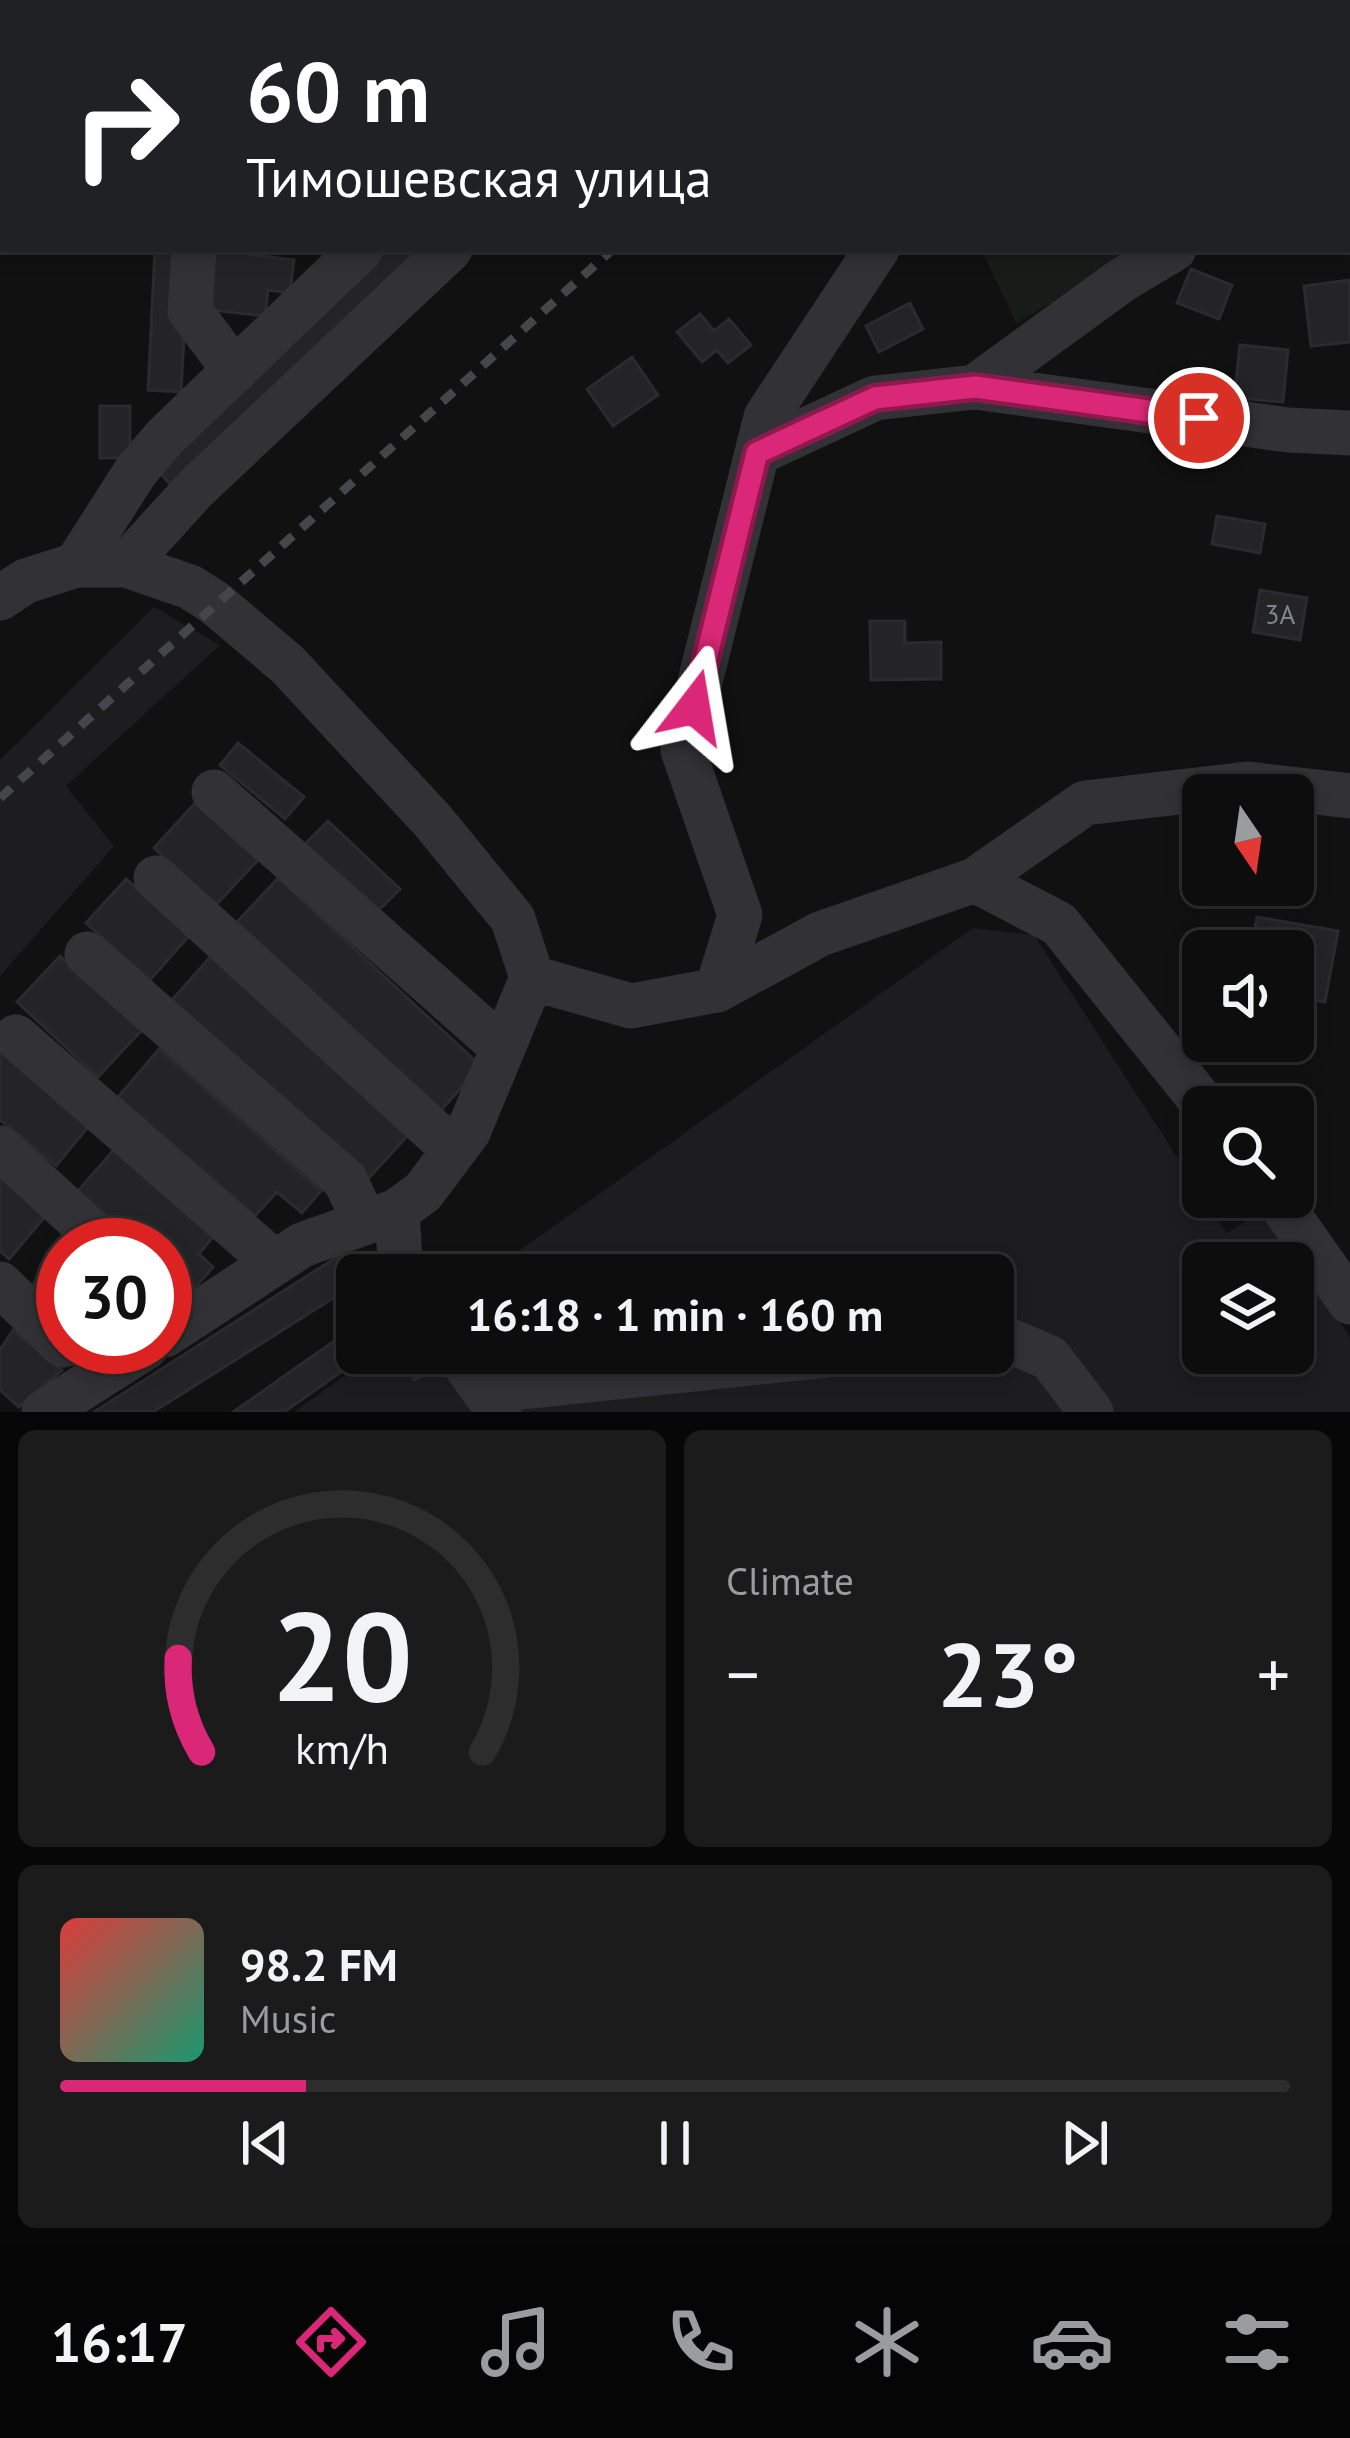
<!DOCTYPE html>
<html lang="en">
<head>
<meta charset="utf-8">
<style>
	body { margin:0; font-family:"PT Sans",sans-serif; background:#1b1b1c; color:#f1f3f6; height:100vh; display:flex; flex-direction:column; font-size:45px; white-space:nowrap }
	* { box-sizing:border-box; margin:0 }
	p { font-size:39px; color:#9a9c9e }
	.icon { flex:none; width:66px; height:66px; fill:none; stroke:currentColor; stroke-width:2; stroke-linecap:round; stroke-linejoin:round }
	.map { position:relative; height:1412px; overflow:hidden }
	.panel { display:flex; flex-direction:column; gap:18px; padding:18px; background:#070708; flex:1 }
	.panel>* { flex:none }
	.banner { position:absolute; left:0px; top:0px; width:1350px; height:252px; box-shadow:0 6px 18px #0003,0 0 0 3px #2d2d2e; background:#202124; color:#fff; overflow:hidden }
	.needle { width:78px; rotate:167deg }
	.tools { position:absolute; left:1182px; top:774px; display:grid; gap:24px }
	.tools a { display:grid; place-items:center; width:132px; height:132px; border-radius:18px; background:#0d0d0e; box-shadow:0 6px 18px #0003,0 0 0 3px #2d2d2e; font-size:60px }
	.speed { position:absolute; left:36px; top:1218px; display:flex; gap:24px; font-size:60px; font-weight:700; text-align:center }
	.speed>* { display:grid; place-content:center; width:156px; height:156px; border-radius:50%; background:#0d0d0e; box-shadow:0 6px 18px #0003,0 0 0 3px #2d2d2e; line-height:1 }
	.speed .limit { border:18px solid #d22; background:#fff; color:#111 }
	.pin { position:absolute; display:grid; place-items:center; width:102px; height:102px; color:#fff; margin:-51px; border:6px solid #fff; border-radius:50%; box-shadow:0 3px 12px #0007 }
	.me { position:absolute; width:132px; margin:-66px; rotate:14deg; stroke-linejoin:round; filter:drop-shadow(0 0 9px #0008) }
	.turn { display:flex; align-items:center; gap:42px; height:252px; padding:0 48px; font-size:54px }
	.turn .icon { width:156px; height:156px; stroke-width:2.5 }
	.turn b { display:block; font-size:84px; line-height:102px }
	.big { font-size:90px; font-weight:700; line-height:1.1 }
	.panel .card { flex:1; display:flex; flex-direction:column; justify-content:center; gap:18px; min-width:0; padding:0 42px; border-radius:18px; background:#1b1b1c }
	.panel .dial { align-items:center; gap:0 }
	.dial svg { height:312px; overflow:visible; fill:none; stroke:#2d2d2e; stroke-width:7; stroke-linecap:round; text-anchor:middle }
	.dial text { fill:#f1f3f6; stroke:none }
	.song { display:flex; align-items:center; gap:36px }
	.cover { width:144px; height:144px; border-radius:18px; background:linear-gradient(135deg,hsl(0 70% 55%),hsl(160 70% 35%)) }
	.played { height:12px; border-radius:6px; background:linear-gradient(90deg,#db2777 20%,#2d2d2e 20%) }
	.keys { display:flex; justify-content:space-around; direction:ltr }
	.heat { display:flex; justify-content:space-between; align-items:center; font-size:66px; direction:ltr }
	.panel .tiles { flex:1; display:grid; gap:18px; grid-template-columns:1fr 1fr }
	.card:last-child { grid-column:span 2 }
	.trip { position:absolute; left:336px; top:1254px; width:678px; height:120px; border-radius:18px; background:#0d0d0e; box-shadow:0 6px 18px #0003,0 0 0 3px #2d2d2e; font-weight:700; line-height:120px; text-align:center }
	.dock { display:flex; height:192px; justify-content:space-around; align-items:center; background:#050506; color:#9a9c9e }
	.dock .icon { width:84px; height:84px }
	.dock .selected { color:#db2777 }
	.dock b { font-size:54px; color:#f1f3f6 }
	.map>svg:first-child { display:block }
	.built { fill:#1d1d1f; fill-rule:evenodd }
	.green { fill:#171c18 }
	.building { fill:#242426; stroke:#2b2b2e; stroke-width:3 }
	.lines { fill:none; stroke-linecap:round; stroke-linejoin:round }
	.minor { stroke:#323236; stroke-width:45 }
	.rail { stroke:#45464b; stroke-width:9; stroke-dasharray:15 12; stroke-linecap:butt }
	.route-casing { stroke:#8e194d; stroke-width:30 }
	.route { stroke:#db2777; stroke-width:21 }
	.labels { text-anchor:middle; stroke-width:12; stroke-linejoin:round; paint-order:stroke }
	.number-label { font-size:27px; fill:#82858e }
</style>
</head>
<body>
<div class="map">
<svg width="1350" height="1412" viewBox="0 0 1350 1412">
	<rect width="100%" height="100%" fill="#111112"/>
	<!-- built -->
	<path class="built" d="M 159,0 L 739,0 L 159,3 Z
		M 154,607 L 220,645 L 66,786 L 114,846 L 0,976 L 0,760 Z
		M 973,928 L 1034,935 L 1226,1233 L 1266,1210 L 1350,1337 L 1350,1412 L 294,1412 L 376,1353 L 993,1353 L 993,1275 L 485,1275 ZM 1203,1263 L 1293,1263 L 1293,1353 L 1203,1353 Z"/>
	<!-- green -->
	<path class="green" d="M 954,0 L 1350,0 L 1350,137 L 1347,139 L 1347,3 L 952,3 Z
		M 981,249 L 1149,249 L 1016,323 Z"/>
	<!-- building -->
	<path class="building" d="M 223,0 L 355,0 L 385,3 L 223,3 Z
		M 155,249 L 181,249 L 185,320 L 181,392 L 148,390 Z
		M 208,249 L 294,260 L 290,293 L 268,290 L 265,316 L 202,309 Z
		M 375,249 L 419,249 L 171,485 L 151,463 Z
		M 1191,269 L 1232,285 L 1219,319 L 1177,303 Z
		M 1350,280 L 1350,342 L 1311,346 L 1304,286 Z
		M 910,303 L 923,329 L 879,352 L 866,326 Z
		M 700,314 L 714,331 L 729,319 L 751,345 L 728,363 L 717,350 L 702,362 L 677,332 Z
		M 1240,345 L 1288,350 L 1283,402 L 1234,398 Z
		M 632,357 L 658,395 L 613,426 L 587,389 Z
		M 100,406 L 130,406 L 130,458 L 100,458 Z
		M 1217,516 L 1265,524 L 1260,553 L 1212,544 Z
		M 1260,590 L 1307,598 L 1300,640 L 1253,632 Z
		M 870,621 L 905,621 L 905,643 L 941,642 L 941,679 L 871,680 Z
		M 238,743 L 304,797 L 285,819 L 220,765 Z
		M 195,803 L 258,860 L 216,905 L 154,848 Z
		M 328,821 L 400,889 L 375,914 L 303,846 Z
		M 278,878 L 481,1066 L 441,1110 L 237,922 Z
		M 126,879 L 190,935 L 150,980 L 86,923 Z
		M 1257,917 L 1338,931 L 1325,1002 L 1293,997 L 1293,951 L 1251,951 Z
		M 60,956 L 141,1031 L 98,1077 L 17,1002 Z
		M 211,956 L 410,1133 L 369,1178 L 170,1002 Z
		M 0,1043 L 93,1121 L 56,1166 L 0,1120 Z
		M 159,1049 L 321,1191 L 302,1213 L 277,1192 L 255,1216 L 118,1097 Z
		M 117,1146 L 217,1232 L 199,1254 L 213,1267 L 192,1291 L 165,1268 L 165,1245 L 138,1245 L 77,1192 Z
		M 0,1169 L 49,1212 L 9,1259 L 0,1251 Z
		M 66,1234 L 77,1245 L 63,1245 L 63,1316 L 32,1286 Z
		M 343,1253 L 357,1275 L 357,1283 L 153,1412 L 94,1412 Z
		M 357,1325 L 357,1353 L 368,1353 L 284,1412 L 233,1412 Z
		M 13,1330 L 62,1370 L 19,1407 L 0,1390 L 0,1350 Z
		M 420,1353 L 431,1353 L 439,1364 L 415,1380 L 404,1364 Z"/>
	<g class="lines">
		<!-- minor -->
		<path class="minor" d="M 509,0 L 538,3
			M 210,3 L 210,0
			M 619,3 L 623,0
			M 712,3 L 715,0
			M 883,3 L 883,0
			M 1062,3 L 1065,0
			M 1273,3 L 1282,0
			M 1347,147 L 1350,145
			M 194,249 L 190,311 L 235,371
			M 975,387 L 1288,430 L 1350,433
			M 757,453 L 875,398 L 975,387 L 1122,280 L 1174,249
			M 76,565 L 136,471 L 165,437 L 361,249
			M 126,565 L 195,489 L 450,249
			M 0,598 L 26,581 L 76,565 L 126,565 L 190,587 L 215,603 L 288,665 L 432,820 L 513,919 L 532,978 L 468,1132 L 423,1192 L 397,1211 L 302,1245 L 165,1335
			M 214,792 L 503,1048
			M 156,878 L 454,1150
			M 975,880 L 1085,803 L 1248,784 L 1350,796
			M 87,954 L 345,1180 L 365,1222
			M 532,978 L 631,1006 L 717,990 L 820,934 L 975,880 L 1059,924 L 1206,1107
			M 717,990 L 740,915 L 683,750 L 766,417 L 877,249
			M 16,1037 L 274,1262
			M 0,1148 L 106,1245
			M 1276,1197 L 1350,1302
			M 397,1211 L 400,1260 L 408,1275
			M 0,1284 L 63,1345
			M 993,1338 L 1001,1337 L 1050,1358 L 1091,1412
			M 457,1353 L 499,1412
			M 484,1391 L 846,1353
			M 44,1412 L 146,1347"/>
		<!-- rail -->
		<path class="rail" d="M 890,3 L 893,0
			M 0,798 L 613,249"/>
	</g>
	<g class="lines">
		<defs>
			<path id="route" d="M 694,707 L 757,453 L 875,398 L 975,387 L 1199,418"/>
		</defs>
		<!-- route casing -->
		<use href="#route" class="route-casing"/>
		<!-- route -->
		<use href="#route" class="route"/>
	</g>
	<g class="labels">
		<!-- number labels -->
		<g class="number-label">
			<text x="1280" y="624">3А</text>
		</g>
	</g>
</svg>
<div class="tools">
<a><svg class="needle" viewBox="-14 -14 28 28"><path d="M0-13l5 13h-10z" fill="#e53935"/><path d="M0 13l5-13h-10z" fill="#9a9c9e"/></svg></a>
<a><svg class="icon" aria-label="sound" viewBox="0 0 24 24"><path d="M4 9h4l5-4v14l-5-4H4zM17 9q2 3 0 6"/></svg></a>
<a><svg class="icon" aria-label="search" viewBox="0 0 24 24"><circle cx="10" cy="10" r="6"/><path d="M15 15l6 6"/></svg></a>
<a><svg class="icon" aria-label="layers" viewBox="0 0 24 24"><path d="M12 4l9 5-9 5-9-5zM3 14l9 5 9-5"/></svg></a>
</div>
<div class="speed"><div class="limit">30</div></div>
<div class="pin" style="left:1199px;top:418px;background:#d93025"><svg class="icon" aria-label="arrive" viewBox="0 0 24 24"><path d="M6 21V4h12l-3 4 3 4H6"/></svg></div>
<svg class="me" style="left:694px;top:707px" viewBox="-20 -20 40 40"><path d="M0-17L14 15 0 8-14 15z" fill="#db2777" stroke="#fff" stroke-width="4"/></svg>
<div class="trip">16:18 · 1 min · 160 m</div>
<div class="banner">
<div class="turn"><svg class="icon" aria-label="right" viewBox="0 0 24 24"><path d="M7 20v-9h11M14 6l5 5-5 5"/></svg><div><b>60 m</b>Тимошевская улица</div></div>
</div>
</div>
<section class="panel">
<div class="tiles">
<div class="card dial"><svg viewBox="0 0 100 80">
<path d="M14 69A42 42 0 1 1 86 69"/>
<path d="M14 69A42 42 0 0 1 8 45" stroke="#db2777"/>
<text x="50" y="56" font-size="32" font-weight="700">20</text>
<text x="50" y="72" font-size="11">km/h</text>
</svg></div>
<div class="card"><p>Climate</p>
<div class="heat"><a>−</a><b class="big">23°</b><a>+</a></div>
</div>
<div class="card">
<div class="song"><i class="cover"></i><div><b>98.2 FM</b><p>Music</p></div></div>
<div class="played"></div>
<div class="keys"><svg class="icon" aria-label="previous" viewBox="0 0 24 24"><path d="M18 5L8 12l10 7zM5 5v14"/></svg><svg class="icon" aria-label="pause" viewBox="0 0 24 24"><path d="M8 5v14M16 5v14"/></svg><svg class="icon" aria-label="next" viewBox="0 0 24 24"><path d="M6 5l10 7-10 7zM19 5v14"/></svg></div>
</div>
</div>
</section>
<nav class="dock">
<b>16:17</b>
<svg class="icon selected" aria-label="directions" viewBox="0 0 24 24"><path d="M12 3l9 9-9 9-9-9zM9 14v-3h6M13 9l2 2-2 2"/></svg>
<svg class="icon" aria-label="music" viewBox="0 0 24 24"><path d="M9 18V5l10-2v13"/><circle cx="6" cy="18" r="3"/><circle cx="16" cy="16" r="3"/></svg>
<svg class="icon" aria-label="phone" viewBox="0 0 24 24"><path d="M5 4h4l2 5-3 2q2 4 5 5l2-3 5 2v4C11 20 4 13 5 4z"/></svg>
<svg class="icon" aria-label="climate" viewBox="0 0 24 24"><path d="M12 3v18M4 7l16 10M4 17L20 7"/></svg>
<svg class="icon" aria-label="car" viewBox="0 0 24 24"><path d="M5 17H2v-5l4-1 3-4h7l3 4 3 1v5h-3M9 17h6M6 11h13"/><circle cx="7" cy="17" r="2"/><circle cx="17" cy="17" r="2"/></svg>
<svg class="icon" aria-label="filters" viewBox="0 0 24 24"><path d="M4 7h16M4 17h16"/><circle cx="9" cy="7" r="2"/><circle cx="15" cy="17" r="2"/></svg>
</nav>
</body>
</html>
